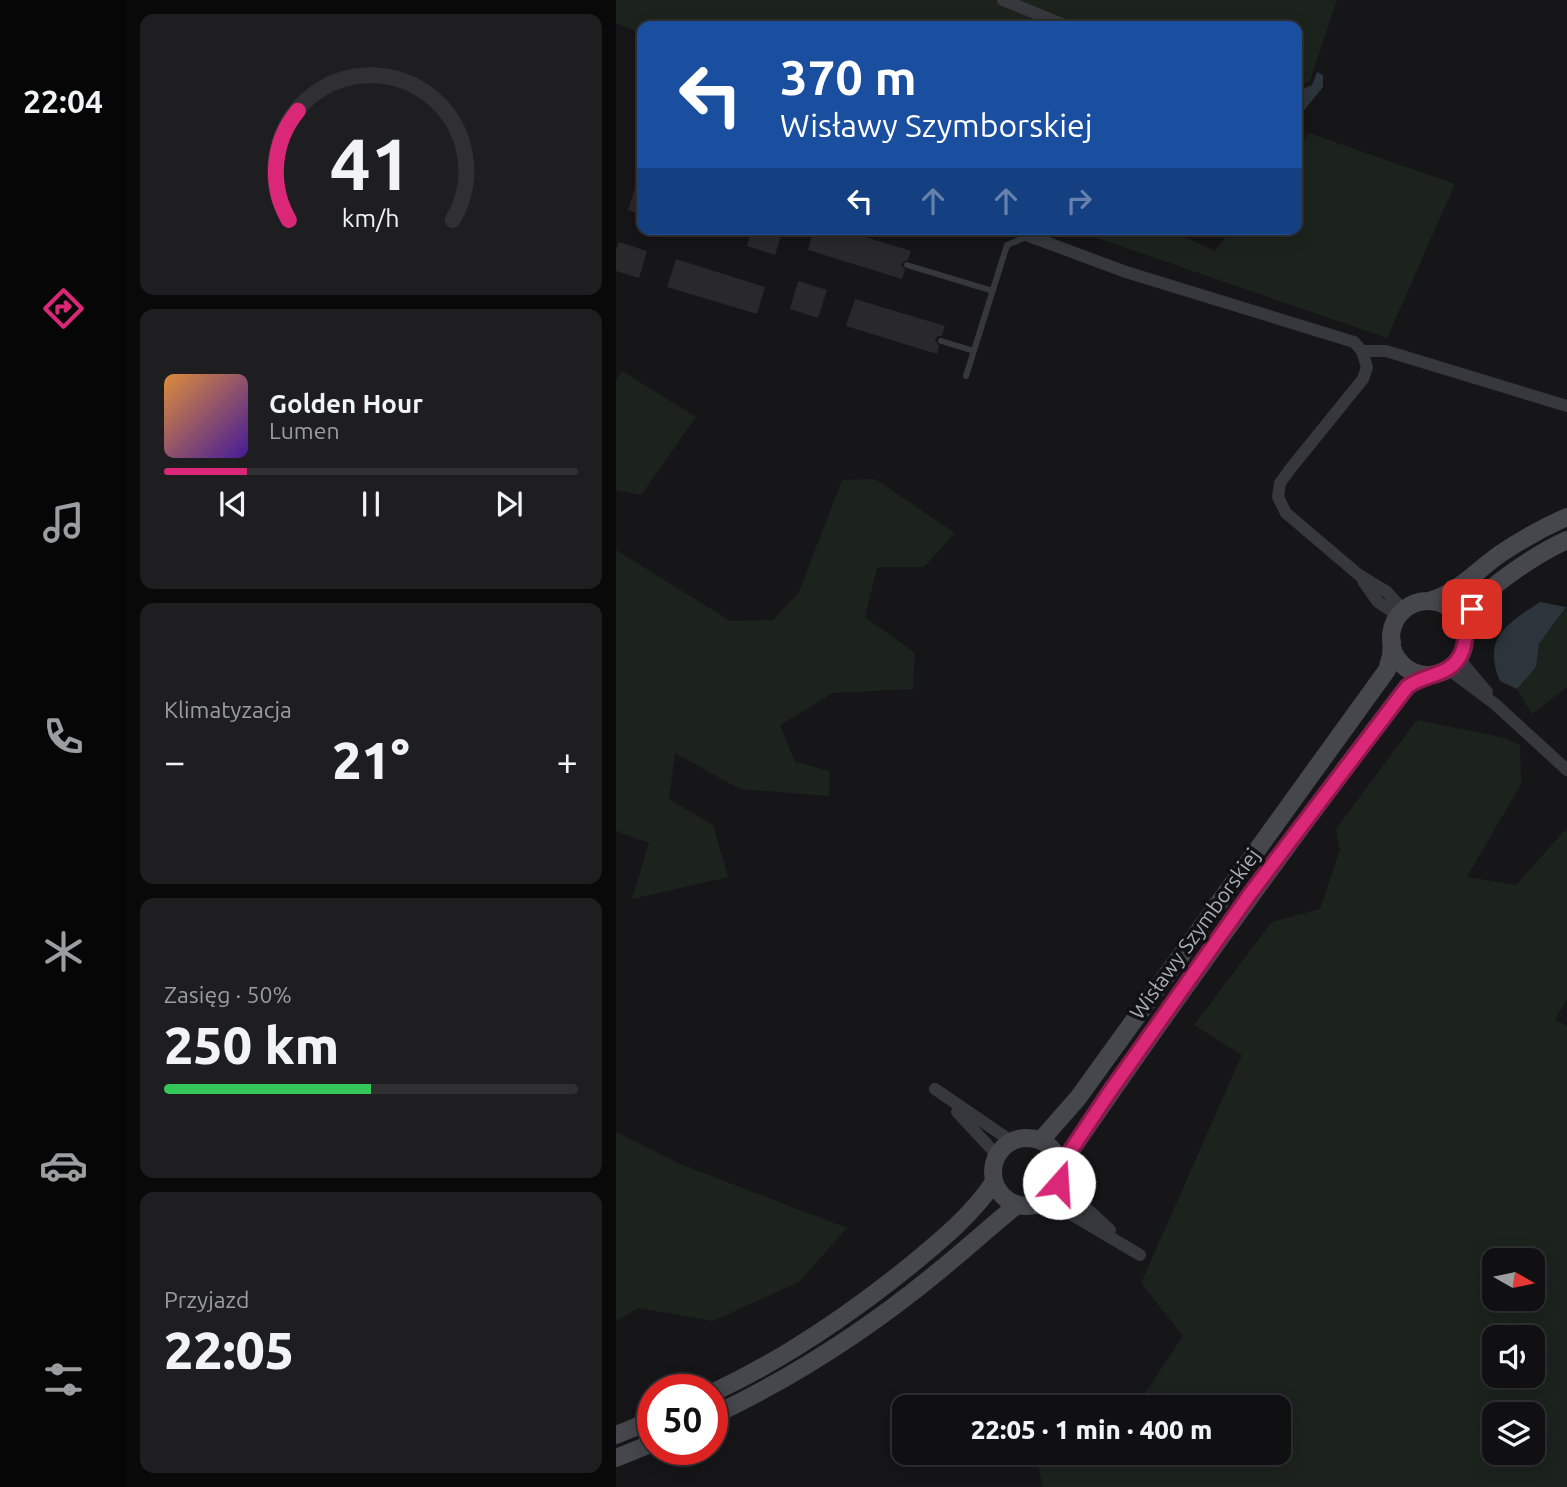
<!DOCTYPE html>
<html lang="pl">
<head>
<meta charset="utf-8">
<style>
	body { margin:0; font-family:Ubuntu,sans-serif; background:#1e1e20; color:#f1f3f6; height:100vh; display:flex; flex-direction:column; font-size:26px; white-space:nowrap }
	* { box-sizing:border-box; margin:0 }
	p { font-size:23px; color:#9c9d9f }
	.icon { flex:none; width:38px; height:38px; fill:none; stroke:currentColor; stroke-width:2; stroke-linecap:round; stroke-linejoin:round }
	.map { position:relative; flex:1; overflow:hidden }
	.drawer { display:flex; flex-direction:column; gap:14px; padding:14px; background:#09090a; width:490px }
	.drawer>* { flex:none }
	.top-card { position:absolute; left:21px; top:21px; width:665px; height:214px; border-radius:14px; box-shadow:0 4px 18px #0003,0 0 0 2px #303032; background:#1a4fa0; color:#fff; overflow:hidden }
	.needle { width:46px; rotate:99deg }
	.buttons { position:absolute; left:866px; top:1248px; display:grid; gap:14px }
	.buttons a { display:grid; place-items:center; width:63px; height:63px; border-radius:14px; background:#101012; box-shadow:0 4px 18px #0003,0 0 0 2px #303032; font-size:35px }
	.speed { position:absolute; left:21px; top:1374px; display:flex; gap:14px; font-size:35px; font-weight:700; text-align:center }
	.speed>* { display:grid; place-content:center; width:91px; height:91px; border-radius:50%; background:#101012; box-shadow:0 4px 18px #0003,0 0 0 2px #303032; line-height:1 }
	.speed .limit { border:10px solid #d22; background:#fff; color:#111 }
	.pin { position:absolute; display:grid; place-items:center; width:60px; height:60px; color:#fff; margin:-30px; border-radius:14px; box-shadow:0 4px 10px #0006 }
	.me { position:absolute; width:77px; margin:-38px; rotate:19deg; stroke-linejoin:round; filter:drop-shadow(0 0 5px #0008) }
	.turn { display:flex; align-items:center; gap:24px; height:147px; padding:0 28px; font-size:32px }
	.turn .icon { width:91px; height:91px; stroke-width:2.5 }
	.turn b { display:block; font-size:49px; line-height:60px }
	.lanes { display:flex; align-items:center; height:66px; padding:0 28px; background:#0003; justify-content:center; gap:35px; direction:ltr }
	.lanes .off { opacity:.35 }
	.big { font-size:52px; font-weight:800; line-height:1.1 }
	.drawer .card { flex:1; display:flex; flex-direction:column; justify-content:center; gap:10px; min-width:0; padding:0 24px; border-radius:14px; background:#1e1e20 }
	.drawer .dial { align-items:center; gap:0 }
	.dial svg { height:182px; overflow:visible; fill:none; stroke:#303032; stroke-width:7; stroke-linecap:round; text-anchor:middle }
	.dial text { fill:#f1f3f6; stroke:none }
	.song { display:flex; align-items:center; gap:21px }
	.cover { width:84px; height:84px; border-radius:10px; background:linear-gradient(135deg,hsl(30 70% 55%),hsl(260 70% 35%)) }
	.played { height:7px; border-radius:4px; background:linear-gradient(90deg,#db2777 20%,#303032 20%) }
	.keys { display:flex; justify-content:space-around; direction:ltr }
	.heat { display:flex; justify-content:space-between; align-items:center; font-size:38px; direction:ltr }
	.charge { height:10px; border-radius:5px; background:linear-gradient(90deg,#34c759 50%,#303032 0) }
	.trip { position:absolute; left:276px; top:1395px; width:399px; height:70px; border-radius:14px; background:#101012; box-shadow:0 4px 18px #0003,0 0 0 2px #303032; font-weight:800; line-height:70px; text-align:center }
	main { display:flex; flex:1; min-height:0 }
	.dock { display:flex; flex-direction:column; width:126px; justify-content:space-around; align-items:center; background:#060607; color:#9c9d9f }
	.dock .icon { width:49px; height:49px }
	.dock .current { color:#db2777 }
	.dock b { font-size:32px; color:#f1f3f6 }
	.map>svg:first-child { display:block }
	.green { fill:#1c231d; fill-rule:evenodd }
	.water { fill:#2c353c }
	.building { fill:#29292c }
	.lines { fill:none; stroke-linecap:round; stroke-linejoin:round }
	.service { stroke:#37383d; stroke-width:6 }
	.minor { stroke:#37383d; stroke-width:12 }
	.secondary { stroke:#45474d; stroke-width:18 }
	.route-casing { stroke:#8e194d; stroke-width:18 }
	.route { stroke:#db2777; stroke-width:12 }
	.labels { text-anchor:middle; stroke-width:7; stroke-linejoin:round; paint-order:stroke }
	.street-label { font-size:21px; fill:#a8adb8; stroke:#111113 }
</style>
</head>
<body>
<main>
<nav class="dock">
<b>22:04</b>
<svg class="icon current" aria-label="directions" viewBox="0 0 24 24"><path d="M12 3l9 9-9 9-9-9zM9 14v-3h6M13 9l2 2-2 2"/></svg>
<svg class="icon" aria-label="music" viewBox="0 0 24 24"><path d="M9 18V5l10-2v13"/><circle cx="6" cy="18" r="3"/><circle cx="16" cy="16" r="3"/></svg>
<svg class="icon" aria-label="phone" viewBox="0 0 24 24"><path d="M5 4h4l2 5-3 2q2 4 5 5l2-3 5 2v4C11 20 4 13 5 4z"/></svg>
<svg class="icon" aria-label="climate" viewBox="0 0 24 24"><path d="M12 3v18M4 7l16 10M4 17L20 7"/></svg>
<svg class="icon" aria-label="car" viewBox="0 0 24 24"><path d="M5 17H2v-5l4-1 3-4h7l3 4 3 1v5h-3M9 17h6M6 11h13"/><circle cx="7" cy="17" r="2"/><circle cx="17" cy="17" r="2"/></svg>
<svg class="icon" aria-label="filters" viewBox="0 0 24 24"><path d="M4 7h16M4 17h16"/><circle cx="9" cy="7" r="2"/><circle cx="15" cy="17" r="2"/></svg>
</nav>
<section class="drawer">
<div class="card dial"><svg viewBox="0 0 100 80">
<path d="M14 69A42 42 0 1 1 86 69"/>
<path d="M14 69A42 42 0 0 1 18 21" stroke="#db2777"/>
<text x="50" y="56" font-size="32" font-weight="700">41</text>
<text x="50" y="72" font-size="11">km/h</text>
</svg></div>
<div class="card">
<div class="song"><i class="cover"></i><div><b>Golden Hour</b><p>Lumen</p></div></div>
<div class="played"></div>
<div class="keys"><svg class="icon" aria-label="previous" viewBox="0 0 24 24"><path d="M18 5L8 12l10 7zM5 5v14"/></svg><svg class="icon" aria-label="pause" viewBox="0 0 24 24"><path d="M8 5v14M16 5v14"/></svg><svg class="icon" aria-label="next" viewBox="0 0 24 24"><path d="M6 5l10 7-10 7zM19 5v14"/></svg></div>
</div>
<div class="card"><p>Klimatyzacja</p>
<div class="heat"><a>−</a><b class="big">21°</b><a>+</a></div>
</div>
<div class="card"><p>Zasięg · 50%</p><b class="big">250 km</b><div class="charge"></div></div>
<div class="card"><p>Przyjazd</p><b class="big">22:05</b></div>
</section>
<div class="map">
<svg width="951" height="1487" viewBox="0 0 951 1487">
	<rect width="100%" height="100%" fill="#161618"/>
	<!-- green -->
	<path class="green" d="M 0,0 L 721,0 L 694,81 L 681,87 L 681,26 L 26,26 L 26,34 L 0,23 Z
		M 693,133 L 839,184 L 771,338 L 455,229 L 551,229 L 599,251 L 616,229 L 681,229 L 681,148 Z
		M 6,371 L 80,417 L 25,495 L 0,490 L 0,380 Z
		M 259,479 L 339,533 L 308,567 L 261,567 L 249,617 L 299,653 L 297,689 L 217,693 L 164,725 L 179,762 L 214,771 L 213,796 L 124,789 L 59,753 L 53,799 L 97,825 L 112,877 L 16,899 L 33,843 L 0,831 L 0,550 L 114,621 L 157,620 L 183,592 L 226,480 Z
		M 951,606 L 951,687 L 916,714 L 901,689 L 920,667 L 923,644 Z
		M 801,720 L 889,738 L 904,745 L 905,784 L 851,877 L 900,885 L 951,828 L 951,999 L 939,1020 L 951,1026 L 951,1487 L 427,1487 L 419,1453 L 663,1452 L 663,1407 L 520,1407 L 567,1336 L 525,1283 L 626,1055 L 578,1025 L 656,922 L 704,909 L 724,850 L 720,829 ZM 917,1260 L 917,1298 L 878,1298 L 878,1260 ZM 917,1337 L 917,1376 L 878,1376 L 878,1337 ZM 917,1414 L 917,1452 L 878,1452 L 878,1414 Z
		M 0,1132 L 64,1164 L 231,1228 L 183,1282 L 97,1321 L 23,1308 L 0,1321 Z"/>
	<!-- water -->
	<path class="water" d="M 701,72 L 707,75 L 707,87 L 681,119 L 681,91 L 696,85 Z
		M 924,602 L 950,607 L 923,644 L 920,667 L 901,689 L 884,681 C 866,638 891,624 924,602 Z"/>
	<!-- building -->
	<path class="building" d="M 24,172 L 26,172 L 26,215 L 12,210 Z
		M 136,229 L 167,229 L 159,255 L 131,246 Z
		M 198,229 L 223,229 L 295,251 L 292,259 L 285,264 L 289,270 L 286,279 L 192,250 Z
		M 3,242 L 31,251 L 23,278 L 0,271 L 0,250 Z
		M 60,259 L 149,287 L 141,314 L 51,287 Z
		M 182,281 L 211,290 L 202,318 L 174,309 Z
		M 239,299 L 329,326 L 326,336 L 322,336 L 319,340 L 323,346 L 321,354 L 230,326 Z"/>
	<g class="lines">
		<!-- service -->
		<path class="service" d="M 291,265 L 377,291
			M 325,341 L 358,351
			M 350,376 L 391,245 L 413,236"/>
		<!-- minor -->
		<path class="minor" d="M 387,0 L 451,26
			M 415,229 L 413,236 L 510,272 L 738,342 L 746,351 L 770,351 L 951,406
			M 746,351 L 751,367 L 747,379 L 675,468 L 664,483 L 662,497 L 670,513 L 743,575 L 771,592 L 788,611
			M 747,581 L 762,602 L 783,616
			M 843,659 L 871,692
			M 832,669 L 879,704 L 951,770
			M 319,1089 L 395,1141
			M 341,1112 L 381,1155
			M 443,1183 L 494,1230
			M 431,1200 L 524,1255"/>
		<!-- secondary -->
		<path class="secondary" d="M 813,601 C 842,593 860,571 884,554 C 905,540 928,527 951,517
			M775 638a37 37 0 1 1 74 0a37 37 0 1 1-74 0Z
			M 849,633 C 850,625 850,618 854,612 C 869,587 924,552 951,540
			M377 1172a34 34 0 1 1 68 0a34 34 0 1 1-68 0Z
			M 425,1140 L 462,1098 L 771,670 L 775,656 L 776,642
			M 445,1165 C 556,1003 671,843 791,687 L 799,680 L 813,675
			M 96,1393 C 169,1359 233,1315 295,1265 C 325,1240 356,1215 378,1182
			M 96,1416 C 178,1377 254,1328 324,1270 C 350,1249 375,1226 401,1205
			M 0,1435 L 37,1420
			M 0,1458 L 37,1443"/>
	</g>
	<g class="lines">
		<defs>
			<path id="route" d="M 443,1183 L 445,1165 L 493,1093 L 634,894 L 791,687 C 809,673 836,677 846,652 C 852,638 848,623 856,609"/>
		</defs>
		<!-- route casing -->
		<use href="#route" class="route-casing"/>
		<!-- route -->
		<use href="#route" class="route"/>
	</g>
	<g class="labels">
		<!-- street labels -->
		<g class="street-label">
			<text transform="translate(579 934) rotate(-54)" y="7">Wisławy Szymborskiej</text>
		</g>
	</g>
</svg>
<div class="buttons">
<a><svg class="needle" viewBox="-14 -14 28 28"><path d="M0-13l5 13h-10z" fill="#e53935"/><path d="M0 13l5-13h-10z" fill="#9c9d9f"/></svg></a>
<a><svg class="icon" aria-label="sound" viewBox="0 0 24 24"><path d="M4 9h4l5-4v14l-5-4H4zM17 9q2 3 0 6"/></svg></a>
<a><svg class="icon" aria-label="layers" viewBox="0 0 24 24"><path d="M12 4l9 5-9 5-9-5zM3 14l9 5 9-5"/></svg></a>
</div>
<div class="speed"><div class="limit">50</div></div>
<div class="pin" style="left:856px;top:609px;background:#d93025"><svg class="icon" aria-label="arrive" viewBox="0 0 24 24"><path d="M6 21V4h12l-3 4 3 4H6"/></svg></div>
<svg class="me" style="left:443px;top:1183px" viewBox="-20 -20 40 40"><circle r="19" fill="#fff"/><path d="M0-13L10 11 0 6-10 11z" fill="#db2777"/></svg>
<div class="trip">22:05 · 1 min · 400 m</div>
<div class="top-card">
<div class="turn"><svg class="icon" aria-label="left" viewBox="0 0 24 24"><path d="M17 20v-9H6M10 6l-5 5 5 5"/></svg><div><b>370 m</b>Wisławy Szymborskiej</div></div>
<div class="lanes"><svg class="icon" aria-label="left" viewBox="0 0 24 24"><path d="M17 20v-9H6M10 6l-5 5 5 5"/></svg><svg class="icon off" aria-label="ahead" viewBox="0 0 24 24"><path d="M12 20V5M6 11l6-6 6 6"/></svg><svg class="icon off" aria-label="ahead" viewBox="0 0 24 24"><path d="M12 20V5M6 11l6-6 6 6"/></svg><svg class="icon off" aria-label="right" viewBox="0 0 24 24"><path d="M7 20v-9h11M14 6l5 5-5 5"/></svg></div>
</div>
</div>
</main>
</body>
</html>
